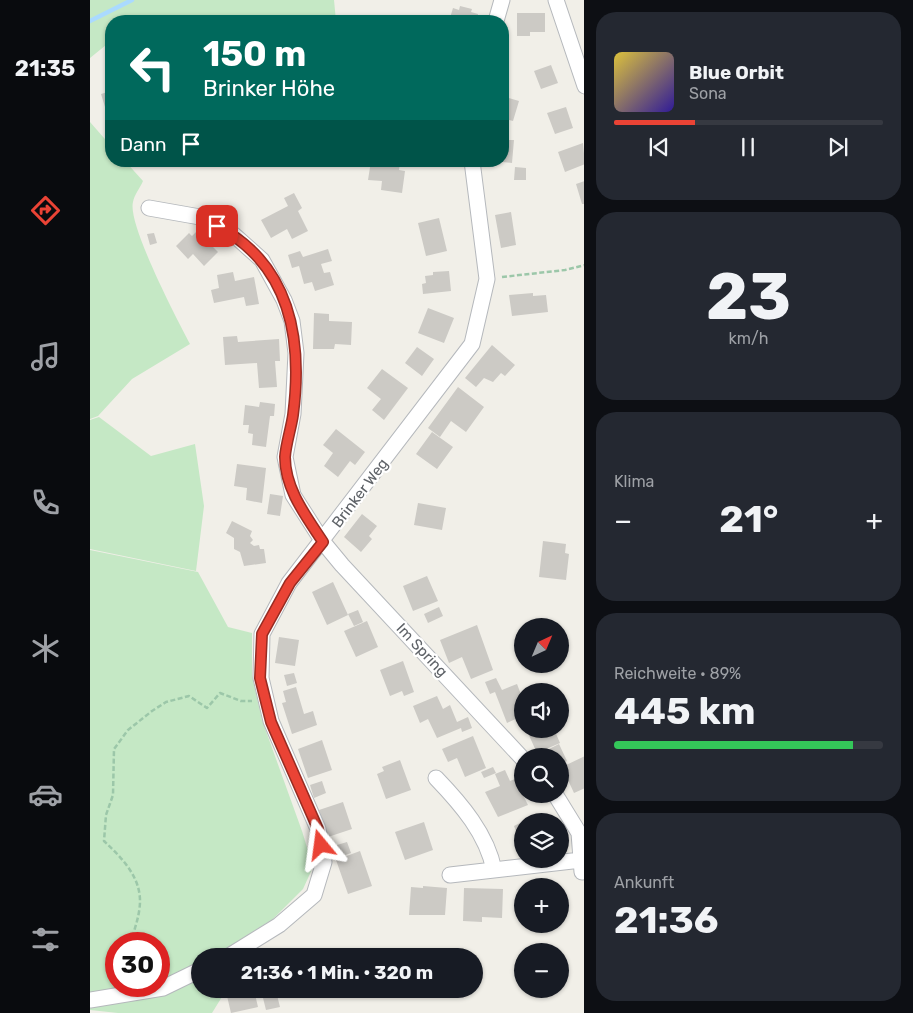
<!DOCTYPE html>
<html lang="de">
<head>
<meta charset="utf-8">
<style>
	body { margin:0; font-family:Rubik,sans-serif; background:#242831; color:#f1f3f6; height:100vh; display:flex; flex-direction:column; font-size:19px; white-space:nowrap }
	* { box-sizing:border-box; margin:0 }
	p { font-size:16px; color:#9ea1a6 }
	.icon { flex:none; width:28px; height:28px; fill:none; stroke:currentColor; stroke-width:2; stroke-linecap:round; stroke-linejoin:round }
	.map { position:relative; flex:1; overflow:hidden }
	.sheet { display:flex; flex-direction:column; gap:12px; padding:12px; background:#0d0f14; width:329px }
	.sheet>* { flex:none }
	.top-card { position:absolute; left:15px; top:15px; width:404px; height:152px; border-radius:20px; box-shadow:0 1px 4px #0004; background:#00695c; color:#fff; overflow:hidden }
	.needle { width:32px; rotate:44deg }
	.fabs { position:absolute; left:424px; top:618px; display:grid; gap:10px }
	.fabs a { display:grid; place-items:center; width:55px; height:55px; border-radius:50%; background:#171b24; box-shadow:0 1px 4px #0004; font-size:25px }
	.speed { position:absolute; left:15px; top:932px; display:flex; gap:10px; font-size:25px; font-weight:700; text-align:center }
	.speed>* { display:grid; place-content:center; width:65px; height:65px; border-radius:50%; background:#171b24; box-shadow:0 1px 4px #0004; line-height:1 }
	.speed .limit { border:8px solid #d22; background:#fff; color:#111 }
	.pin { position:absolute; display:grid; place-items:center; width:42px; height:42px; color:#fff; margin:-21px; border-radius:10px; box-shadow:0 2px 8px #0006 }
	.me { position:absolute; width:55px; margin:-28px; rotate:344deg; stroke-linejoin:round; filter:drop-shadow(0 0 4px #0008) }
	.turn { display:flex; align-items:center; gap:18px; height:105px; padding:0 15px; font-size:22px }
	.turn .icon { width:65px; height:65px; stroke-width:2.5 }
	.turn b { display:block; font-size:35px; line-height:42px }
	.then { display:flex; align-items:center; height:48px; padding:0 15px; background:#0003; gap:10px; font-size:19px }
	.big { font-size:38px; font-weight:700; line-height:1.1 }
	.sheet .tile { flex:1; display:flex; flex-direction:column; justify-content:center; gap:8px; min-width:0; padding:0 18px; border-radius:20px; background:#242831 }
	.sheet .dial { align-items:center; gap:0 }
	.dial b { font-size:65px; line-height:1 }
	.song { display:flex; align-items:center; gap:15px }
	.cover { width:60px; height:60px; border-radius:8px; background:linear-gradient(135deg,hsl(50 70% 55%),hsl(250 70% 35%)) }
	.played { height:5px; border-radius:2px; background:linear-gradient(90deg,#ea4335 30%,#363941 30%) }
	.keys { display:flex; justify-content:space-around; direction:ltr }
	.heat { display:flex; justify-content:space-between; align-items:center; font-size:28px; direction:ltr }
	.charge { height:8px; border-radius:4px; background:linear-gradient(90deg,#34c759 89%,#363941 0) }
	.trip { position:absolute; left:101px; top:948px; width:292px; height:50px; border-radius:25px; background:#171b24; box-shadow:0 1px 4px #0004; font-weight:700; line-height:50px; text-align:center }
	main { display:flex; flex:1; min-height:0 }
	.dock { display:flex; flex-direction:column; width:90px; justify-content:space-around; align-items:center; background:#090b0e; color:#9ea1a6 }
	.dock .icon { width:35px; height:35px }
	.dock .on { color:#ea4335 }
	.dock b { font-size:22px; color:#f1f3f6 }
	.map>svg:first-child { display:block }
	.green { fill:#c5e8c5; fill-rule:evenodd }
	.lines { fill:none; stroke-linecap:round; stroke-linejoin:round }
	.stream { stroke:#aadaff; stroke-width:4.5 }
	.building { fill:#cccac5 }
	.minor-casing { stroke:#b5b8bc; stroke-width:17 }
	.path { stroke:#9cc7a9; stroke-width:2.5; stroke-dasharray:5 2.5; stroke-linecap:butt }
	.minor { stroke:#fff; stroke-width:15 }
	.route-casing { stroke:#982c22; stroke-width:12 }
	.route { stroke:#ea4335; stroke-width:9 }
	.labels { text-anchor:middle; stroke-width:4.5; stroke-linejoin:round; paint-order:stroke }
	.street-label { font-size:15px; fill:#5f6368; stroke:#fff }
</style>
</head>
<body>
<main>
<nav class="dock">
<b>21:35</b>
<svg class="icon on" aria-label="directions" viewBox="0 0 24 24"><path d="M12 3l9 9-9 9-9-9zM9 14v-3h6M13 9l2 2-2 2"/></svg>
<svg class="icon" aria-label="music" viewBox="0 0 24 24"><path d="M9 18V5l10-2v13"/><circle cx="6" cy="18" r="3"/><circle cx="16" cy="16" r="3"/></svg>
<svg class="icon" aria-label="phone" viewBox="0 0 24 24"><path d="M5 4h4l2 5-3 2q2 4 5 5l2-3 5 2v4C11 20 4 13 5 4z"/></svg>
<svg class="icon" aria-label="climate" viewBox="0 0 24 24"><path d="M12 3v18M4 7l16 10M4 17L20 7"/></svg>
<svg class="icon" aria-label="car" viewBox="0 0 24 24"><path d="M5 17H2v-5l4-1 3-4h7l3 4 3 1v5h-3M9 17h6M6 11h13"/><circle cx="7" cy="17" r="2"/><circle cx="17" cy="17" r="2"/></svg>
<svg class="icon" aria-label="filters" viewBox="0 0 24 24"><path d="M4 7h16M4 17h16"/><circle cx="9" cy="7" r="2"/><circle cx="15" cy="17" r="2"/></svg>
</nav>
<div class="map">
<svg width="495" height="1013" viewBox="0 0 495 1013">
	<rect width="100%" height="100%" fill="#f1efe8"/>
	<!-- green -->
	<path class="green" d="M 0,0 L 244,0 L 246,21 L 138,21 L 125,15 L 51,18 L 46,21 L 21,21 L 21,41 L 0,58 Z
		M 0,122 L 21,146 L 21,161 L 35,161 L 53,181 C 50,188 44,195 43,202 C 37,224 88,321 100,344 L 42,379 L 8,416 L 0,419 Z
		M 9,417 L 61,456 L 105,444 L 114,506 L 106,571 L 0,549 L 0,420 Z
		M 0,550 L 108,572 L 138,627 L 162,633 L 162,676 L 172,720 L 212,831 L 223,867 L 213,889 L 183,919 L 125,956 L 110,956 L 110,989 L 133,989 L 135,992 L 122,1013 L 28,1013 L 0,1010 ZM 26,944 L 69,944 L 69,986 L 26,986 Z"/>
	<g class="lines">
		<!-- stream -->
		<path class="stream" d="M 0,21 L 42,0"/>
	</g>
	<!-- building -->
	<path class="building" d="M 370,6 L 382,9 L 381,12 L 388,14 L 387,21 L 359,21 L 363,8 L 369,10 Z
		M 427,13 L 455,13 L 455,32 L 440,32 L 440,36 L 427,36 Z
		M 461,65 L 468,83 L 451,89 L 444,71 Z
		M 21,91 L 21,105 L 15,107 L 11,94 Z
		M 412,96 L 429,101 L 423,121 L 412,118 Z
		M 476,107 L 483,128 L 465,134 L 457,113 Z
		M 412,140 L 424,140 L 422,163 L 412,162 Z
		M 493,143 L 495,164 L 475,172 L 468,152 Z
		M 281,161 L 310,162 L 309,170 L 315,171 L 312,193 L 291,190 L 292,181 L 278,180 Z
		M 425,167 L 436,168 L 436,180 L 424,180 Z
		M 495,181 L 495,204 L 492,204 L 486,184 Z
		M 204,193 L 212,208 L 208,211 L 218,231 L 202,239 L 197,229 L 181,238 L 171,220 L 198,206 L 194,198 Z
		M 421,212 L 426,245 L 411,248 L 405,215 Z
		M 349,218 L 357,251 L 336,256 L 328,223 Z
		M 107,231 L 128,252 L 114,266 L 103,254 L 98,259 L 86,246 L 99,233 L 102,236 Z
		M 64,233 L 67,243 L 60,245 L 57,234 Z
		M 238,249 L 242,261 L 231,264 L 234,273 L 240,272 L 244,285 L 225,291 L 222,282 L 214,284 L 209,266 L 202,268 L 198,255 L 210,251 L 213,257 Z
		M 359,271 L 361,291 L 333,294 L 332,284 L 336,283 L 335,276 L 343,275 L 343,272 Z
		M 143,272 L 145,281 L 164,277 L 169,304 L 156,306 L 154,297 L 124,303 L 121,290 L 129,288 L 127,275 Z
		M 443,293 L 443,296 L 456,295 L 458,312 L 422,316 L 419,295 Z
		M 338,308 L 364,318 L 354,343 L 328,333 Z
		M 224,313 L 239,314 L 239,321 L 262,322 L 261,345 L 245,344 L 244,349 L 223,349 Z
		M 147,336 L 148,342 L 189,339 L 190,361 L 185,361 L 187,387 L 169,388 L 167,363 L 135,365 L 133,337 Z
		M 402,345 L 425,365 L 415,376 L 411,373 L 403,382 L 394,378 L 386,387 L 375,378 Z
		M 327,347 L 344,359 L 332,376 L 315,363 Z
		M 292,369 L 318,388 L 294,420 L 282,410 L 291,399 L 277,388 Z
		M 368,387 L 394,407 L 376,432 L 361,421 L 350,437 L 338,428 Z
		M 170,402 L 185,404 L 184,416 L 180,416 L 176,447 L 162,445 L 163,434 L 158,433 L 159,425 L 153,425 L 155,405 L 169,407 Z
		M 246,429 L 275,452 L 265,465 L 260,461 L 248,477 L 234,466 L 243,453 L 233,445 Z
		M 342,432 L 363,447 L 347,469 L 326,454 Z
		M 147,464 L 176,468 L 172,503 L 156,500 L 157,488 L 144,486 Z
		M 180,494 L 193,496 L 190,516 L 177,514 Z
		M 328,503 L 356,508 L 352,530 L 324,525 Z
		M 272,514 L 287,526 L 279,536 L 282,539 L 271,552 L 254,537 Z
		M 142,521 L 162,531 L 160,536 L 163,540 L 160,543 L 164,546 L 169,545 L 170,549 L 174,549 L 176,563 L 154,566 L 150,552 L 144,549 L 144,538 L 136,533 Z
		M 453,541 L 476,544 L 475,553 L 479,554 L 476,580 L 449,577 Z
		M 337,576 L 348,601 L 323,611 L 313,586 Z
		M 243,582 L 258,615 L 237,625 L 222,592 Z
		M 349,607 L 353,616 L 338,623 L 334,614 Z
		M 268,610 L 273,622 L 264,626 L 258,614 Z
		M 277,621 L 288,647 L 266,657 L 254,631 Z
		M 387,625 L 403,670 L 381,679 L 372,657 L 359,663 L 350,640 Z
		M 189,637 L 209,640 L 205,666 L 185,663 Z
		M 313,661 L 324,692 L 314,696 L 312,691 L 300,696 L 290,670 Z
		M 204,673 L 207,683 L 197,686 L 194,675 Z
		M 406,678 L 412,690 L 427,684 L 432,697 L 432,716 L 417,723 L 405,692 L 400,694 L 395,682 Z
		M 206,687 L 214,714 L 223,711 L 227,725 L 202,734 L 192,703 L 196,702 L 193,691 Z
		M 347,696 L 353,709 L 360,705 L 367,722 L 378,717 L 382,728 L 372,732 L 371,728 L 347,738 L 338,719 L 330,723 L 323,706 Z
		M 441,729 L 464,729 L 470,743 L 447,753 L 437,731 Z
		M 383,736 L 396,768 L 375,777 L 367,758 L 358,762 L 352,749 Z
		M 232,740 L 242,770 L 218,778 L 208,749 Z
		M 469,744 L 477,761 L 470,765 L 470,756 L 460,756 L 457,750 Z
		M 495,756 L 495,788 L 484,793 L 472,767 Z
		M 310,760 L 321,790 L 296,799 L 287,774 L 294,771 L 292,767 Z
		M 403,767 L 406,773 L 394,778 L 391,772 Z
		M 415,770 L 420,781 L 425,779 L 438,805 L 408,817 L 395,792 L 410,786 L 405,774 Z
		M 232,781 L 236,793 L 224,798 L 220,785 Z
		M 253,802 L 262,829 L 238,837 L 229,810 Z
		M 452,814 L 455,821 L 435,821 Z
		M 334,822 L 343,850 L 315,860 L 305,832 Z
		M 432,822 L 432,846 L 424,826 Z
		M 257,842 L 261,853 L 241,860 L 237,848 Z
		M 270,851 L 282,886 L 258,894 L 246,860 Z
		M 333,886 L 357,888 L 355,915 L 319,915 L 321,887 L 333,888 Z
		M 374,888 L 413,889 L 412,918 L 392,917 L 392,922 L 373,921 Z
		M 164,990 L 168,1007 L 141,1013 L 137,996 Z
		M 186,991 L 190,1007 L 176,1010 L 172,994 Z"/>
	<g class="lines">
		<defs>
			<path id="minor" d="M 466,0 L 495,86
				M 406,21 L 412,0
				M 59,208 L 110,217 L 144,235 L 172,260 L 194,300 L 202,321 L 206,353 L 203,414 L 195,457 L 203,495 L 233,542 L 252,565 L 432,758
				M 346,778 C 371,804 397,834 404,870
				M 465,794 L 489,833 L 492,872
				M 360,875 L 491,860
				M 139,956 L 189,925 L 224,895 L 234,862 L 228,829 L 181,721 L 171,678 L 172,634 L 199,583 L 382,344 L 397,279 L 382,161
				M 0,1000 L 73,988 L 110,970"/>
		</defs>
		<!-- minor casing -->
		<use href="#minor" class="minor-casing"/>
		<!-- path -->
		<path class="path" d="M 412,277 L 475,270 L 495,265
			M 40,944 C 44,931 50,915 50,901 C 50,876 31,857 14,841 L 16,815 L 23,795 L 24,749 L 38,730 L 62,711 L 76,702 L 99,696 L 117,708 L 130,693 L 151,701 L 162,701"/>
		<!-- minor -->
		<use href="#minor" class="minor"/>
	</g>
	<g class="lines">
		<defs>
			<path id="route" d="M 127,226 C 200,264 213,339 203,415 C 201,429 196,443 195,457 C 195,489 216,516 233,542 L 200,583 L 172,634 L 170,678 L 181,722 L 228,829 L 231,845"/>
		</defs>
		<!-- route casing -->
		<use href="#route" class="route-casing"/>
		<!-- route -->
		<use href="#route" class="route"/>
	</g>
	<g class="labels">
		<!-- street labels -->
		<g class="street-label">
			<text transform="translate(270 493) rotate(-53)" y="5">Brinker Weg</text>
			<text transform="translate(332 650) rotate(47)" y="5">Im Spring</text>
		</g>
	</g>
</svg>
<div class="fabs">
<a><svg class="needle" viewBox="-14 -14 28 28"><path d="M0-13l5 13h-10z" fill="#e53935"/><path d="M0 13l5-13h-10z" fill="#9ea1a6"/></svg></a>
<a><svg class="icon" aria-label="sound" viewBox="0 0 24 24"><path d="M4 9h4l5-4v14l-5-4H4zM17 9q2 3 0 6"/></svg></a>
<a><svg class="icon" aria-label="search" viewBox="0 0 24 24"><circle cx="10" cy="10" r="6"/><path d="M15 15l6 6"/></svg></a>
<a><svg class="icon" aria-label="layers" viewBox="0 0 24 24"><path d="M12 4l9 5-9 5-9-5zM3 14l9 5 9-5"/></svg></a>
<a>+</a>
<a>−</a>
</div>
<div class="speed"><div class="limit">30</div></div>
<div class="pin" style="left:127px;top:226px;background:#d93025"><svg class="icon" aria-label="arrive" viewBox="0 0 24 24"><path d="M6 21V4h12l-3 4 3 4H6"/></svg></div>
<svg class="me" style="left:231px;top:845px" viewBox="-20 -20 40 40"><path d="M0-17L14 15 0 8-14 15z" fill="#ea4335" stroke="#fff" stroke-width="4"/></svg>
<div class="trip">21:36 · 1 Min. · 320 m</div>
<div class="top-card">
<div class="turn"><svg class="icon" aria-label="left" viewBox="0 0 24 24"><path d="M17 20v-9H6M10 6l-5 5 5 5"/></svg><div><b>150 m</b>Brinker Höhe</div></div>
<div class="then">Dann<svg class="icon" aria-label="arrive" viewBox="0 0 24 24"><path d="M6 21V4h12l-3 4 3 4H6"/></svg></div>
</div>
</div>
<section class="sheet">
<div class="tile">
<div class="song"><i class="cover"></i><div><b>Blue Orbit</b><p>Sona</p></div></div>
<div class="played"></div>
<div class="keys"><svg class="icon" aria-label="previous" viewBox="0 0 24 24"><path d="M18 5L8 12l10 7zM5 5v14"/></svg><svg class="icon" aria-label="pause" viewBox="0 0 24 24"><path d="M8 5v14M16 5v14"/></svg><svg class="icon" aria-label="next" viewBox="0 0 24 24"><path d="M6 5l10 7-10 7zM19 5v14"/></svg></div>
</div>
<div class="tile dial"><b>23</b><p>km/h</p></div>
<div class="tile"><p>Klima</p>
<div class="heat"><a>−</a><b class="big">21°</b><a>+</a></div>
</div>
<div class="tile"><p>Reichweite · 89%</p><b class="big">445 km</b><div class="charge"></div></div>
<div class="tile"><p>Ankunft</p><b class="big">21:36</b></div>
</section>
</main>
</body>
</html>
